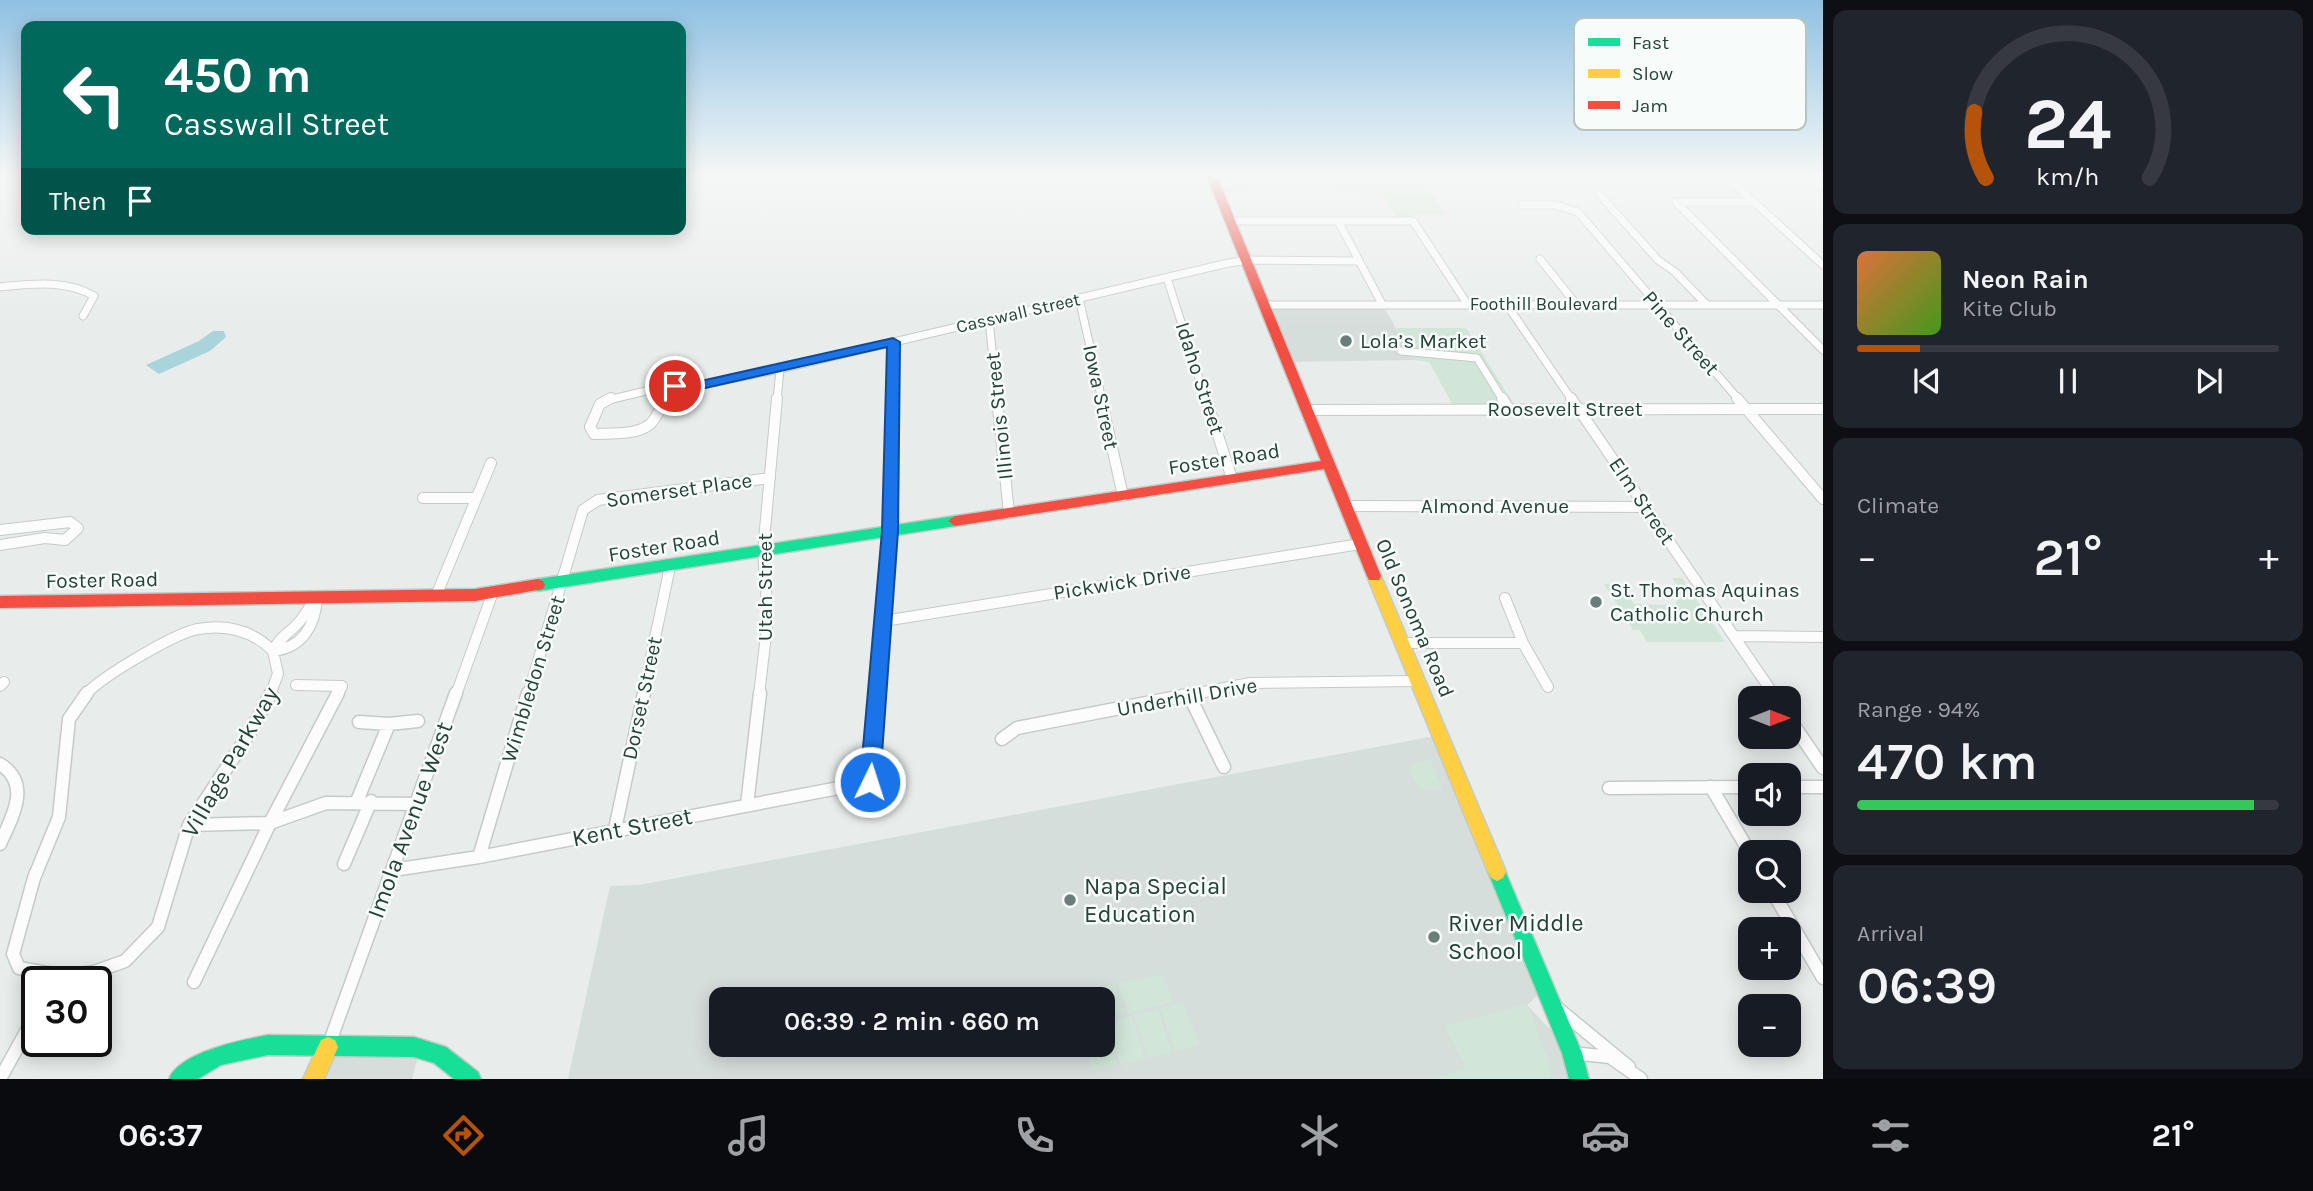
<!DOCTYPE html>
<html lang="en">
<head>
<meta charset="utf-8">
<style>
	body { margin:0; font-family:Karla,sans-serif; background:#20242c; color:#f1f3f6; height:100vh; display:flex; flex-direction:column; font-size:26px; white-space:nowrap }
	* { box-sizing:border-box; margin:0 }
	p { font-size:23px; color:#9ea1a6 }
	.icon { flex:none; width:38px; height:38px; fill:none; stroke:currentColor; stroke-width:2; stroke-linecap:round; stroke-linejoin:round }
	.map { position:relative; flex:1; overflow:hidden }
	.side { display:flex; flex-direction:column; gap:10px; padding:10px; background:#0d0f14; width:490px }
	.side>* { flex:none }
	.banner { position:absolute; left:21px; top:21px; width:665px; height:214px; border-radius:14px; box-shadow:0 4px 18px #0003; background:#00695c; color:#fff; overflow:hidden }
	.needle { width:46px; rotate:90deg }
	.tools { position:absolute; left:1738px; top:686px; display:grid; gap:14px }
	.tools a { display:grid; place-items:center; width:63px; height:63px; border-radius:14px; background:#171b24; box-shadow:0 4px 18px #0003; font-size:35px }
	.speed { position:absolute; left:21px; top:966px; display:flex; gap:14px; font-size:35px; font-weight:700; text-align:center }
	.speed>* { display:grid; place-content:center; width:91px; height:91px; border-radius:50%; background:#171b24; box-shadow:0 4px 18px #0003; line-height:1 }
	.speed .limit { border:4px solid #111; border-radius:10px; background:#fff; color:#111 }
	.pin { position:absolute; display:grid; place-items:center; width:60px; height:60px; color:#fff; margin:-30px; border:4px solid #fff; border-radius:50%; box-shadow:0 2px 7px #0007 }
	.me { position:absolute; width:77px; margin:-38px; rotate:4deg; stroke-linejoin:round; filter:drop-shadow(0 0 5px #0008) }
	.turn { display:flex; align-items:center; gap:24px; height:147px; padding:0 28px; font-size:32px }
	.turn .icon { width:91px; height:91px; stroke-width:2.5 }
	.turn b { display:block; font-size:49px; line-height:60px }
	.then { display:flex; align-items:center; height:66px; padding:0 28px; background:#0003; gap:14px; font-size:26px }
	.big { font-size:52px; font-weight:600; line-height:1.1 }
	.side .widget { flex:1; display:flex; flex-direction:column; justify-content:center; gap:10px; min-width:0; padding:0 24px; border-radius:14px; background:#20242c }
	.side .dial { align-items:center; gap:0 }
	.dial svg { height:182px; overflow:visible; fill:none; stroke:#363941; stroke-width:7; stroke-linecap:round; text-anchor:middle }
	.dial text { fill:#f1f3f6; stroke:none }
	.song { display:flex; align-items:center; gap:21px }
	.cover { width:84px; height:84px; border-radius:10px; background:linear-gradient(135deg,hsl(20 70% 55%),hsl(100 70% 35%)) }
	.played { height:7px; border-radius:4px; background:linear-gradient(90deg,#b45309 15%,#363941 15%) }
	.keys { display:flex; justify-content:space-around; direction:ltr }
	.heat { display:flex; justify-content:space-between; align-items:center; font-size:38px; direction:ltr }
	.charge { height:10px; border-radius:5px; background:linear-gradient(90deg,#34c759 94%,#363941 0) }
	.trip { position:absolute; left:709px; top:987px; width:406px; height:70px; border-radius:14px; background:#171b24; box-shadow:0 4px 18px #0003; font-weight:600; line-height:70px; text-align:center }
	.dock { display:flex; height:112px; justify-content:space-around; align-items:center; background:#090b0e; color:#9ea1a6 }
	.dock .icon { width:49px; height:49px }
	.dock .on { color:#b45309 }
	.dock b { font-size:32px; color:#f1f3f6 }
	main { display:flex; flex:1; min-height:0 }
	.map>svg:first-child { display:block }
	.built { fill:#d6dedb; fill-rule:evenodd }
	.green { fill:#d1e6d8 }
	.water { fill:#a9d4db }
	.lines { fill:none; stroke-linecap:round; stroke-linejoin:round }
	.street-far2-casing { stroke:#c5cac8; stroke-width:9 }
	.street-far1-casing { stroke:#c5cac8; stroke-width:12 }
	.street-casing { stroke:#c5cac8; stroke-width:15 }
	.fast-casing { stroke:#c3cbc8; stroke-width:3 }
	.slow-casing { stroke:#c3cbc8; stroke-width:3 }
	.jam-casing { stroke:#c3cbc8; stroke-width:3 }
	.street-far2 { stroke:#fcfcfc; stroke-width:7 }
	.street-far1 { stroke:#fcfcfc; stroke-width:10 }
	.street { stroke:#fcfcfc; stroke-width:12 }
	.fast { fill:#16e098; fill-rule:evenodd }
	.slow { fill:#ffcf43; fill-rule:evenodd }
	.jam { fill:#f24e42; fill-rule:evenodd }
	.route { fill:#1a73e8; stroke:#114b97; stroke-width:2 }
	.poi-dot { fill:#697e78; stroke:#f7fbf9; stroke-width:2.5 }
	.labels { text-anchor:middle; stroke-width:5; stroke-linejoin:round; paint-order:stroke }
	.far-street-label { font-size:18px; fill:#24423a; stroke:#f7fbf9 }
	.street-label { font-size:21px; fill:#24423a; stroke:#f7fbf9 }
	.poi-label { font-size:21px; fill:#24423a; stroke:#f7fbf9; text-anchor:start }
	.near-street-label { font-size:24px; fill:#24423a; stroke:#f7fbf9 }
	.near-poi-label { font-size:24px; fill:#24423a; stroke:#f7fbf9; text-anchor:start }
	.key { fill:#f7fbf9; stroke:#b8c4c0; stroke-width:2 }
	.key-label { font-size:19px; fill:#24423a }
</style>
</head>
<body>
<main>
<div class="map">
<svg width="1823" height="1079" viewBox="0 0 1823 1079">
	<rect width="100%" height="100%" fill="#e8edeb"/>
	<!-- built -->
	<path class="built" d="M 1382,304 L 1414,360 L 1288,362 L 1264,305 Z
		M 1435,736 L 1539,994 L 1527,1005 L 1567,1047 L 1578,1079 L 568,1079 L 610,886 L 639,885 ZM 721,999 L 1102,999 L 1102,1045 L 721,1045 Z
		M 328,1047 L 420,1049 L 412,1079 L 318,1079 Z"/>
	<!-- green -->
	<path class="green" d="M 1211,174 L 1543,174 L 1556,189 L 1427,187 L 1447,215 L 1411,215 L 1413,221 L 1399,221 L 1382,194 L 1291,189 L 1286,183 L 1247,182 L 1253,192 L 1219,192 Z
		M 1396,328 L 1466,328 L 1517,409 L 1455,409 L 1429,362 L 1414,360 Z
		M 1672,578 L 1682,578 L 1725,642 L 1647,642 L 1640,630 L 1633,630 L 1604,584 L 1621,583 L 1634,604 L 1676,605 L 1678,588 Z
		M 1431,760 L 1442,789 C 1423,793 1416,786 1409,769 L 1413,763 Z
		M 1162,974 L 1173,1002 L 1128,1013 L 1118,984 Z
		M 1115,985 L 1125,1014 L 1103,1019 L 1102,999 L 1072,999 L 1070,995 Z
		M 1184,1003 L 1199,1045 L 1175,1051 L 1160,1008 Z
		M 1527,1004 L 1550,1065 L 1551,1079 L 1435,1079 L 1466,1068 L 1445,1026 Z
		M 1158,1010 L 1172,1052 L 1148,1058 L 1134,1015 Z
		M 1131,1016 L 1145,1058 L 1120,1064 L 1107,1021 Z
		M 1103,1022 L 1118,1065 L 1093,1070 L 1086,1045 L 1102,1045 Z"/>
	<!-- water -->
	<path class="water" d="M 213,331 L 224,331 L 226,337 L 210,351 L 159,374 L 146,365 L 199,341 Z"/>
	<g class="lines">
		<defs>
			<path id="street-far2" d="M 1802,174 L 1823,188
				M 1732,182 L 1823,265
				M 1599,194 L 1658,260 L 1675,272 L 1706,304
				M 1753,202 L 1676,202 L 1823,350
				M 1522,205 L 1555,205 L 1578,212 L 1739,400
				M 1231,221 L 1413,221 L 1468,305
				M 1338,221 L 1382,304
				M 1540,259 L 1576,304
				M 1167,278 L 1206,400
				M 0,287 C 31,284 66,279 94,296 L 83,316
				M 1079,298 L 1102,400
				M 1264,305 L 1823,305
				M 1507,305 L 1572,400
				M 989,319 L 997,400
				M 1401,351 L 1477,358 L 1503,400
				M 608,400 L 667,386 L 692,387 L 780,369 L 1224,264 L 1247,260 L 1359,261
				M 667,400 L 679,389
				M 777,400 L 780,369
				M 892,400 L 893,342"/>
			<path id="street-far1" d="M 611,398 L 600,404 L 590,427 L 594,434 C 610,433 642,436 653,421 C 659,413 660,406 669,398
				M 997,398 L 1009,513
				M 1101,398 L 1123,496
				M 1206,398 L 1232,479
				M 1502,398 L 1509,409
				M 1571,398 L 1774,695
				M 1737,398 L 1823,499
				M 1307,410 L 1823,409
				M 423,498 L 476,498
				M 1345,506 L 1646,507
				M 0,530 L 70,522 L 78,528 L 65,540 L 45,538 L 0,545
				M 436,596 L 491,463
				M 1505,598 L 1523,643
				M 317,599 C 315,626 302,648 273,651 C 280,635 294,631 303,617 C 308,610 310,605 317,599 Z
				M 884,621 L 1360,544
				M 1735,636 L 1823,637
				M 1402,643 L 1523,643 L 1548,687
				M 296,685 L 342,686 L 337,695
				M 0,686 L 4,682
				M 85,695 C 101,677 175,633 198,629 C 227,624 253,631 273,651
				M 270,695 L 278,674 L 273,651
				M 456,695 L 493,592
				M 528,695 L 583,510 L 598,500 L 770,478
				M 643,695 L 670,567
				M 759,695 L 768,618 L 763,551 L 777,398
				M 877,695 L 890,531 L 892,398
				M 1189,695 L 1250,683 L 1419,681"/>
			<path id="street" d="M 87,693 L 69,719 L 59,817 L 34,878 L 13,954 L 19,968 L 64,976 L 94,972 L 125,961 L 158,927 L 189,825 L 249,734 L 271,693
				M 1773,693 L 1776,698
				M 1189,695 L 1224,767
				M 1788,717 L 1823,768
				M 359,722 L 389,724 L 418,721
				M 1002,739 L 1017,728 L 1198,693
				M 0,764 C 32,784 12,817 0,844
				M 1711,787 L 1750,853
				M 1788,787 L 1823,787
				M 1609,788 L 1750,787
				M 357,801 L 389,724
				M 747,805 L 760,693
				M 189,825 L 270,823 L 326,803 L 415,804
				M 615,829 L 644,693
				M 479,857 L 528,693
				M 344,864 L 371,801
				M 393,870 L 479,857 L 870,782 L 877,693
				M 1772,891 L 1823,978
				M 194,982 L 270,823 L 338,693
				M 1556,1007 L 1629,1067
				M 328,1047 L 456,693
				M 1572,1053 L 1610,1057 L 1641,1079
				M 0,1079 L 37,1012"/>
			<path id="fast" d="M 955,516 L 962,521 L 955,526 L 538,591 L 533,589 L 531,585 L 533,581 L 538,579 Z
				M 1497,863 L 1503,866 L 1582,1053 L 1589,1079 L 1569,1079 L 1562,1053 L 1488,872 L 1491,866 Z
				M 268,1035 L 414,1037 L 446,1047 L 478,1072 L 481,1079 L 454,1079 L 434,1063 L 414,1057 L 268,1055 L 221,1065 L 198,1079 L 169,1079 C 180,1052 242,1040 268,1035 Z"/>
			<path id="slow" d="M 1374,570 L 1379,572 L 1381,576 L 1506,872 L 1503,878 L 1497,881 L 1491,878 L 1488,872 L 1367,576 L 1369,572 Z
				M 328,1037 L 335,1040 L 338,1047 L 324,1079 L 303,1079 L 321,1040 Z"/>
			<path id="jam" d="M 1206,174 L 1216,174 L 1381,576 L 1379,580 L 1369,580 L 1367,576 L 1324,469 L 955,526 L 948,521 L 955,516 L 1321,461 Z
				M 538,579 L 543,581 L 545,585 L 543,589 L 475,601 L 0,608 L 0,596 L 475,589 Z"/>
		</defs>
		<!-- street-far2 casing -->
		<use href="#street-far2" class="street-far2-casing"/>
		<!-- street-far1 casing -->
		<use href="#street-far1" class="street-far1-casing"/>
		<!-- street casing -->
		<use href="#street" class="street-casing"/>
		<!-- fast casing -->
		<use href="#fast" class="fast-casing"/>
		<!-- slow casing -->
		<use href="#slow" class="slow-casing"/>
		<!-- jam casing -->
		<use href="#jam" class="jam-casing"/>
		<!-- street-far2 -->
		<use href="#street-far2" class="street-far2"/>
		<!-- street-far1 -->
		<use href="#street-far1" class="street-far1"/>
		<!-- street -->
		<use href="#street" class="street"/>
		<!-- fast -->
		<use href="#fast" class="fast"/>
		<!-- slow -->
		<use href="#slow" class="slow"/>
		<!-- jam -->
		<use href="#jam" class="jam"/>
	</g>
	<!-- sky -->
	<linearGradient id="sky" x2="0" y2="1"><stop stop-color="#8fc1e3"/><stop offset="0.54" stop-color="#f5f7f6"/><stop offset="1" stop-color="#f5f7f6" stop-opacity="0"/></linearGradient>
	<rect width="1823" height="325" fill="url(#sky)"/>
	<!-- route -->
	<path class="route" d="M 893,338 L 900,342 L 898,531 L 880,782 L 877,788 L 870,791 L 863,788 L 860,782 L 882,531 L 887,347 L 692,391 L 675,390 L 668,386 L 675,382 L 692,383 Z"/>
	<!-- markers -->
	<g class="poi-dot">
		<circle cx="1346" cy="341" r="7"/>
		<circle cx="1596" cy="602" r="7"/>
		<circle cx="1070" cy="900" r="7"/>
		<circle cx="1434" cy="937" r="7"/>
	</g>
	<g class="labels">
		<!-- far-street labels -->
		<g class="far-street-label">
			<text x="1544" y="310">Foothill Boulevard</text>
			<text transform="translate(1018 313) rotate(-13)" y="6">Casswall Street</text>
		</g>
		<!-- street labels -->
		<g class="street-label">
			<text transform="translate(1681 333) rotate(49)" y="7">Pine Street</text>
			<text transform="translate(1200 378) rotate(72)" y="7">Idaho Street</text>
			<text transform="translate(1101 397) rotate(78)" y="7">Iowa Street</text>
			<text x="1565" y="416">Roosevelt Street</text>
			<text transform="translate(999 416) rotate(-96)" y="7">Illinois Street</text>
			<text transform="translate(1224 459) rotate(-9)" y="7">Foster Road</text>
			<text transform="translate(679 490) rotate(-8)" y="7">Somerset Place</text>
			<text transform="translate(1642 501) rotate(56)" y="7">Elm Street</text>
			<text x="1495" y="513">Almond Avenue</text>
			<text transform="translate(664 546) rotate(-9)" y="7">Foster Road</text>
			<text transform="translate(102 580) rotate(-1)" y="7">Foster Road</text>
			<text transform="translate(1122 582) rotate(-9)" y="7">Pickwick Drive</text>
			<text transform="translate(765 587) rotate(-90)" y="7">Utah Street</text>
			<text transform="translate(1415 618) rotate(67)" y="7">Old Sonoma Road</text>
			<text transform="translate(533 679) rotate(-73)" y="7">Wimbledon Street</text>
			<text transform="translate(1187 697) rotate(-10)" y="7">Underhill Drive</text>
			<text transform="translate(642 698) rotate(-78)" y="7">Dorset Street</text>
		</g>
		<!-- poi labels -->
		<g class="poi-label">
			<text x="1360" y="348">Lola’s Market</text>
			<text x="1610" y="597">St. Thomas Aquinas<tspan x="1610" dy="24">Catholic Church</tspan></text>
		</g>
		<!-- near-street labels -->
		<g class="near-street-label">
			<text transform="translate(230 762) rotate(-60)" y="8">Village Parkway</text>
			<text transform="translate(410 820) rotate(-70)" y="8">Imola Avenue West</text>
			<text transform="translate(632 827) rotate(-11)" y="8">Kent Street</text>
		</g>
		<!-- near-poi labels -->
		<g class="near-poi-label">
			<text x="1084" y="894">Napa Special<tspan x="1084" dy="28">Education</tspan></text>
			<text x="1448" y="931">River Middle<tspan x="1448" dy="28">School</tspan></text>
		</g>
	</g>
	<!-- legend -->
	<rect x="1574" y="18" width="232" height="112" rx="10" class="key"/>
	<rect x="1588" y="38" width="32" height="8" fill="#16e098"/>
	<rect x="1588" y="69" width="32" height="9" fill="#ffcf43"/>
	<rect x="1588" y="101" width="32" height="8" fill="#f24e42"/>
	<g class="key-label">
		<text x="1632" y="49">Fast</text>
		<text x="1632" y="80">Slow</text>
		<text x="1632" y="112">Jam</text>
	</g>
</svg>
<div class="tools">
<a><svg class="needle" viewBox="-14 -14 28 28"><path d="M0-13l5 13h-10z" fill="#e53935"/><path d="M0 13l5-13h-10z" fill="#9ea1a6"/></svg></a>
<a><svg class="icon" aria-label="sound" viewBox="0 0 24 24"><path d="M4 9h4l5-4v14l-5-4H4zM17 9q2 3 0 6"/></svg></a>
<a><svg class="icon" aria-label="search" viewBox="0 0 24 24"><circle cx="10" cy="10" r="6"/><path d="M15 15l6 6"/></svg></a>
<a>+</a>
<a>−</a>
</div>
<div class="speed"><div class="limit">30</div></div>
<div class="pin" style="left:675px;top:386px;background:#d93025"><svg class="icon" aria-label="arrive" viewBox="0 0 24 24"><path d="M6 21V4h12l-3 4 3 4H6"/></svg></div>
<svg class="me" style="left:870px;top:782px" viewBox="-20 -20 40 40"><circle r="17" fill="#1a73e8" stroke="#fff" stroke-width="3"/><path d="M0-11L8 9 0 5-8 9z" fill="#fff"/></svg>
<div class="trip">06:39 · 2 min · 660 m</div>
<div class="banner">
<div class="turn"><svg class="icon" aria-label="left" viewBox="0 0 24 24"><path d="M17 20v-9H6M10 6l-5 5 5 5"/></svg><div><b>450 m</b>Casswall Street</div></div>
<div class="then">Then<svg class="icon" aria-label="arrive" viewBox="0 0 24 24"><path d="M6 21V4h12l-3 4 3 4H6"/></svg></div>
</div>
</div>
<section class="side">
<div class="widget dial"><svg viewBox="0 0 100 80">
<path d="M14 69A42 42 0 1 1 86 69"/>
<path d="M14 69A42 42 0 0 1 9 40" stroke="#b45309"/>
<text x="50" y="56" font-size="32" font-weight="700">24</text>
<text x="50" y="72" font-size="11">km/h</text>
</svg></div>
<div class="widget">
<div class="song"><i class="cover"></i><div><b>Neon Rain</b><p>Kite Club</p></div></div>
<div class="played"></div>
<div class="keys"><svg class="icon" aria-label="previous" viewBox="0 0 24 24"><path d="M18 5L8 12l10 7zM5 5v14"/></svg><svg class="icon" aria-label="pause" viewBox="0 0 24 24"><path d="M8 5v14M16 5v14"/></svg><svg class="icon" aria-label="next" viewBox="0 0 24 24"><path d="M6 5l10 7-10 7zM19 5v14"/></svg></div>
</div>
<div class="widget"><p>Climate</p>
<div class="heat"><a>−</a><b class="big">21°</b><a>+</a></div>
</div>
<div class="widget"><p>Range · 94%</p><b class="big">470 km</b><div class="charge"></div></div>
<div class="widget"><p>Arrival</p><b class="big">06:39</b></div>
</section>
</main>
<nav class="dock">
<b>06:37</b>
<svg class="icon on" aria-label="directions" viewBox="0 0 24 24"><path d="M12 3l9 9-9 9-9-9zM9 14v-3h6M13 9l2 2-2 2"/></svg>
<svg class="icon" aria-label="music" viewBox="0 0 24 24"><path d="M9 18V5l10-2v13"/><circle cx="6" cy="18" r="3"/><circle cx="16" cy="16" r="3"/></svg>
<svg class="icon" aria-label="phone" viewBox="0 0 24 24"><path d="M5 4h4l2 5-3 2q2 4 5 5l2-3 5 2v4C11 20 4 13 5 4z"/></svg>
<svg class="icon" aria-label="climate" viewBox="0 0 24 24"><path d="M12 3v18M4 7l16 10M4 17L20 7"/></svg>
<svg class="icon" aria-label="car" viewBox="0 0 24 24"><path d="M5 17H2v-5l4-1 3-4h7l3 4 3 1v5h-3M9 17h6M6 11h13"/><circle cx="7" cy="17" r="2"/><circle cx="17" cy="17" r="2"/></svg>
<svg class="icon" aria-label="filters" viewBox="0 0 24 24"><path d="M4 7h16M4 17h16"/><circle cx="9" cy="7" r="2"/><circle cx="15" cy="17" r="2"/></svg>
<b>21°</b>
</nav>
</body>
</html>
